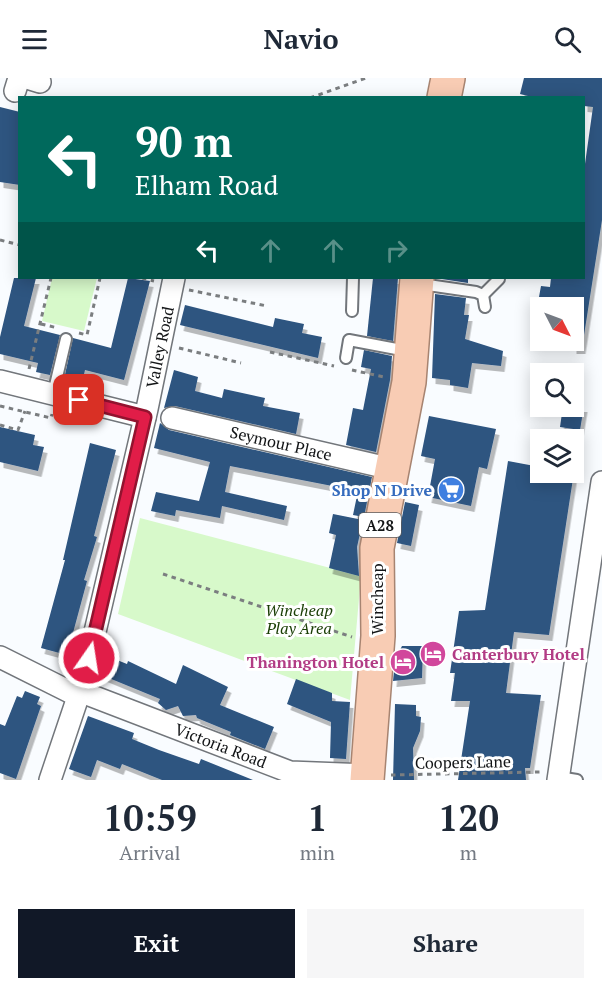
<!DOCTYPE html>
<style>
:root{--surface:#fff;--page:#f6f6f7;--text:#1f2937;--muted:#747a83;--accent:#111827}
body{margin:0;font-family:"PT Serif",serif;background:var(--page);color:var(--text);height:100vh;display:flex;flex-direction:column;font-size:22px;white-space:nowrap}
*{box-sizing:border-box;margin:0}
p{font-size:20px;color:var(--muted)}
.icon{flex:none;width:33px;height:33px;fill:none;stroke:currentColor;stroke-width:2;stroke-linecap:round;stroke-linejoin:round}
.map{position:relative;height:702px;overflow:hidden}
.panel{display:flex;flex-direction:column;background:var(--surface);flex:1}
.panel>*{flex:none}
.guide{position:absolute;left:18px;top:18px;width:567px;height:183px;border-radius:0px;box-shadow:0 3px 15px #0003;background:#00695c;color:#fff;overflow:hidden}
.needle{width:39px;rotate:132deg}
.fabs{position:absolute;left:530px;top:219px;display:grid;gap:12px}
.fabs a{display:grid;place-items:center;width:54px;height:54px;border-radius:0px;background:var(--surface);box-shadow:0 3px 15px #0003;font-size:30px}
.pin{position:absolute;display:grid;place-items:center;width:51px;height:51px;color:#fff;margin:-26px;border-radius:12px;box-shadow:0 3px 9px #0006}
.me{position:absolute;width:66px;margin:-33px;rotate:13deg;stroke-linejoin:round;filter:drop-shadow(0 0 4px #0008)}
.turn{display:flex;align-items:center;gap:21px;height:126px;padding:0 18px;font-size:27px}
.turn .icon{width:78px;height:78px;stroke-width:2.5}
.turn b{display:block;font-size:42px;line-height:51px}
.lanes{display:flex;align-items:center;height:57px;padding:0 18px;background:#0003;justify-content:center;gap:30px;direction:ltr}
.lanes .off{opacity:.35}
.eta{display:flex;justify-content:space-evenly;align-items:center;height:102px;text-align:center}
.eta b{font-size:36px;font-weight:700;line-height:42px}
.action{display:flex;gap:12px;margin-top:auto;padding:12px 18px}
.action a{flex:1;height:69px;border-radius:0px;background:var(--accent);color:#fff;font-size:24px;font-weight:700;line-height:69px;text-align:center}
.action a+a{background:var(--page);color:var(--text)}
header{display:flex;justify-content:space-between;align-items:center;height:78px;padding:0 18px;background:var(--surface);font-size:27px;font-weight:700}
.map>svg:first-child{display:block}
.green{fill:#d7f9ca}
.building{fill:#2d5480;filter:url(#shadow)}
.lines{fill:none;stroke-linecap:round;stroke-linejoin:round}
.service-casing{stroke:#72767b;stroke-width:14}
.minor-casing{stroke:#72767b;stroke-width:24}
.trunk-casing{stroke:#a78471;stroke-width:36}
.path{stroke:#7b7e80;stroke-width:3;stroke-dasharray:4.5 4.5;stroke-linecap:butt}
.service{stroke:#fff;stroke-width:10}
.minor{stroke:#fff;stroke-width:21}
.trunk{stroke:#f8ccb4;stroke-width:33}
.route-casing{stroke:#92132f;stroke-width:15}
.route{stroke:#e11d48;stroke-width:10}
.labels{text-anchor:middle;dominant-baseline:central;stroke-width:6;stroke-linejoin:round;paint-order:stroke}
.shield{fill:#fff;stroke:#595a5c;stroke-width:1.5}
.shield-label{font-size:15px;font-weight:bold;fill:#121416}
.street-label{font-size:16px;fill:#121416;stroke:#fff}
.shop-label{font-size:16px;font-weight:bold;fill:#366cbe;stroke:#fff;text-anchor:end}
.park-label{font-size:16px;font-style:italic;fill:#193d04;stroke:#fff}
.hotel-label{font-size:16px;font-weight:bold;fill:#b23c85;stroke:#fff;text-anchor:start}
</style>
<header><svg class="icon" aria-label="menu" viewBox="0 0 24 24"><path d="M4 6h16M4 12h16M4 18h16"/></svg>Navio<svg class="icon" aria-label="search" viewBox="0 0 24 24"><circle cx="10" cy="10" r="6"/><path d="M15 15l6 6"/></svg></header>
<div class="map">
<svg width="602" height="702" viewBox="0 0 602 702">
<defs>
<filter id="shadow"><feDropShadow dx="3.5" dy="6" stdDeviation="0" flood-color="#0004"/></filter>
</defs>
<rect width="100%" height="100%" fill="#f9fcff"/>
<g class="green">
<polygon points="52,200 97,200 84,253 42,243"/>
<polygon points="140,440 361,498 350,622 118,536"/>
</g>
<g class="building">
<polygon points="524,0 602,0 602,142 582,270 573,270 573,230 537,230 541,208 550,209 551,200 584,200 584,93 593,29 584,28 584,20 536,20 520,16"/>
<polygon points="0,29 20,34 20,107 0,104"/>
<polygon points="14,200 36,200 24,248 60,257 50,297 36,294 38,285 0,276 0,259"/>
<polygon points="128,200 150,203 124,302 85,292 82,305 64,301 73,260 111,270"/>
<polygon points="373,200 398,200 393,263 367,258"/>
<polygon points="435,200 468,200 468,205"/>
<polygon points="435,216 466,220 464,237 469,237 465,261 503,273 501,288 472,285 468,310 450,307 450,302 432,300"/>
<polygon points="185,227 273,249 275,240 304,246 302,255 322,259 318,280 180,247"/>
<polygon points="364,272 392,278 390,302 376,374 346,367 353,330 363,332 371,291 361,289"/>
<polygon points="174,292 198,299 195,313 222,320 224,311 265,320 263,328 300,335 296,356 175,328 164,330"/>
<polygon points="563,328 584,328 580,352 560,349"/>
<polygon points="429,338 496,351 487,391 479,389 471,428 428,419 435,381 421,378"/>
<polygon points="160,345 169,352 372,399 364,439 353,437 358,413 230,388 225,414 287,428 284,442 222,428 220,440 176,432 175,438 151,433 156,414 199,423 210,384 154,370"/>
<polygon points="0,349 35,357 33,367 44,369 38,393 0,384"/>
<polygon points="90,365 116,372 94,458 97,459 84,502 87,503 67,577 41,570 65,482 63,482"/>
<polygon points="508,383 540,389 540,394 574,394 549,557 514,554 506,615 541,617 530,690 525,690 526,702 458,702 470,623 451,623 455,595 450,595 459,533 485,532"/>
<polygon points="405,424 419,427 411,468 397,465"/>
<polygon points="333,436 363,442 357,469 359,498 329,490 336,457 329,455"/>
<polygon points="402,568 423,568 422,600 393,603 396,573 400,572"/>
<polygon points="112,580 127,586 128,583 176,606 183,587 228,609 220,627 274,649 265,671 230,657 231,654 197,640 196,637 183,638 178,628 166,632 158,625 160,621 104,598"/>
<polygon points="296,601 332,615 332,623 350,624 346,681 330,680 331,644 287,626"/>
<polygon points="25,613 40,619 37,626 41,628 16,701 0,695 0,646 5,648 17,618 22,620"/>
<polygon points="395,626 416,627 416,638 421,639 420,653 413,670 414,702 393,702"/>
<polygon points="88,638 134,655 132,661 159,672 199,686 201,681 253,702 162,702 122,686 120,691 97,682 91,699 69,691"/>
</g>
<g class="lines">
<defs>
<g id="service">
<polyline points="421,206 476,214 483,217 485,229"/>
<polyline points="483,217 499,201"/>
<polyline points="352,233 353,200"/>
<polyline points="346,280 349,262 407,273"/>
<polyline points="53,316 66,261"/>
<polyline points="558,699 577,702"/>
</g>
<g id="minor">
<polyline points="27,0 40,4"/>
<polyline points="15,13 19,0"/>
<polyline points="0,303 145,339"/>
<path id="s1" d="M 172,340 L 392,391"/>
<polyline points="0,579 78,618"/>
<path id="s2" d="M 79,613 L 290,694 L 368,697"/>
<path id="s3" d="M 50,702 L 84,601 L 147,331 L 174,200"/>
<polyline points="558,702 602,404"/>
</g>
<g id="trunk">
<polyline points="444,20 448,0"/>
<polyline points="367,702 378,558 377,470 409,304 417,200"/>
</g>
</defs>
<use href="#service" class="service-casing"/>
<use href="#minor" class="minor-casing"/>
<use href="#trunk" class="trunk-casing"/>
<g class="path">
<polyline points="310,20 366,0"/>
<polyline points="0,162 20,167"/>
<polyline points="142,200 154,203"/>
<polyline points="189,212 267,228"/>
<polyline points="41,246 58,250"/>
<polyline points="79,255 87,257 100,200"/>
<polyline points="179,270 241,285"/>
<polyline points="270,274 334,288"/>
<polyline points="29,291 51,200"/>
<polyline points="352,292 384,299"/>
<polyline points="0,328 51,340 52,336"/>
<polyline points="0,347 18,352 25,333"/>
<polyline points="163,496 352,559"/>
<polyline points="391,697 540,694"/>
</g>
<use href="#service" class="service"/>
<use href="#minor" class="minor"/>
<use href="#trunk" class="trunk"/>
</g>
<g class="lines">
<defs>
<polyline id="route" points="79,322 145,339 89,580"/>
</defs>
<use href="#route" class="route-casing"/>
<use href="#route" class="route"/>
</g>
<defs>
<symbol id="supermarket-disc" viewBox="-11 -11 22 22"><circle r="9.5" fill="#3f7fe0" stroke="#fff"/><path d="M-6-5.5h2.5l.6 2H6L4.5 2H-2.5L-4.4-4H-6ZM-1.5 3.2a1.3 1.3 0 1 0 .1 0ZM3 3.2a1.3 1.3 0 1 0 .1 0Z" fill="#fff"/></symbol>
<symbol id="hotel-disc" viewBox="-11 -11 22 22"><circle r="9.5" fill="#d1479c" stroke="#fff"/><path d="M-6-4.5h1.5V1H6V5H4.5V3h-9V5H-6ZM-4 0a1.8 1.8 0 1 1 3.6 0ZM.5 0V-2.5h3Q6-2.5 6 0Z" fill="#fff"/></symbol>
</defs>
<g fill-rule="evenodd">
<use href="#supermarket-disc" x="436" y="397" width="30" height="30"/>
<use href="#hotel-disc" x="418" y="561" width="30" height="30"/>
<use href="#hotel-disc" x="388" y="569" width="30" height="30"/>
</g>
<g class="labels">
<rect class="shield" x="359" y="435" width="42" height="24" rx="4.5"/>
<g class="shield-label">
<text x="380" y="447">A28</text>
</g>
<g class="street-label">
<text stroke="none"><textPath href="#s3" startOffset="447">Valley Road</textPath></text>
<text stroke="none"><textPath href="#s1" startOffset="112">Seymour Place</textPath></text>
<text transform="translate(377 521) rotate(-90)">Wincheap</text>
<text stroke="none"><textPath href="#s2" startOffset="152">Victoria Road</textPath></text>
<text transform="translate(463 684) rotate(-1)">Coopers Lane</text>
</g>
<g class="shop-label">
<text x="432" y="412">Shop N Drive</text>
</g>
<g class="park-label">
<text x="299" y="532">Wincheap<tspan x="299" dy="18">Play Area</tspan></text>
</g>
<g class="hotel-label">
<text x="452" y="576">Canterbury Hotel</text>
<text x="384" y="584" text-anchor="end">Thanington Hotel</text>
</g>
</g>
</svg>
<div class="fabs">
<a><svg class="needle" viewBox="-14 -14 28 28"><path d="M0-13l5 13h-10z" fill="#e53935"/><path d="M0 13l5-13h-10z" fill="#747a83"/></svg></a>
<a><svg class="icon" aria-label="search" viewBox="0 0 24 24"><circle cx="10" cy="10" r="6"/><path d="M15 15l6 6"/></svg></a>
<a><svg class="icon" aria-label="layers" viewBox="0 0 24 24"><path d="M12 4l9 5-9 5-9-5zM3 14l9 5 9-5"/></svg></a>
</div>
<div class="pin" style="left:79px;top:322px;background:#d93025"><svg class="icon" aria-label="arrive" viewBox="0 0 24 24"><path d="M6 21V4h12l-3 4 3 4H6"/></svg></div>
<svg class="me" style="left:89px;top:580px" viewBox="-20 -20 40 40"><circle r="17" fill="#e11d48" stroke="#fff" stroke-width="3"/><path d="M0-11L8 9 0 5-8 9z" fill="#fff"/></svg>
<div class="guide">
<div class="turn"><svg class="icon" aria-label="left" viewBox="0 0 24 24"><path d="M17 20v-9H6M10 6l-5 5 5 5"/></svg><div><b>90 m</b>Elham Road</div></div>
<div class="lanes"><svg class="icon" aria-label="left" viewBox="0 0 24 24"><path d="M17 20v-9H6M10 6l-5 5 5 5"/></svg><svg class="icon off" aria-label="ahead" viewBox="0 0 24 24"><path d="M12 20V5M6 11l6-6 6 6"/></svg><svg class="icon off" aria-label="ahead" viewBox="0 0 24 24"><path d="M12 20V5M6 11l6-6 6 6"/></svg><svg class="icon off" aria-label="right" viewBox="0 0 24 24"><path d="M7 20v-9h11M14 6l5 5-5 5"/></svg></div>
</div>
</div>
<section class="panel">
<div class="eta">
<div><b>10:59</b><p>Arrival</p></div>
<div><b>1</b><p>min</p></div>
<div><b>120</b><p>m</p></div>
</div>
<div class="action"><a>Exit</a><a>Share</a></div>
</section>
